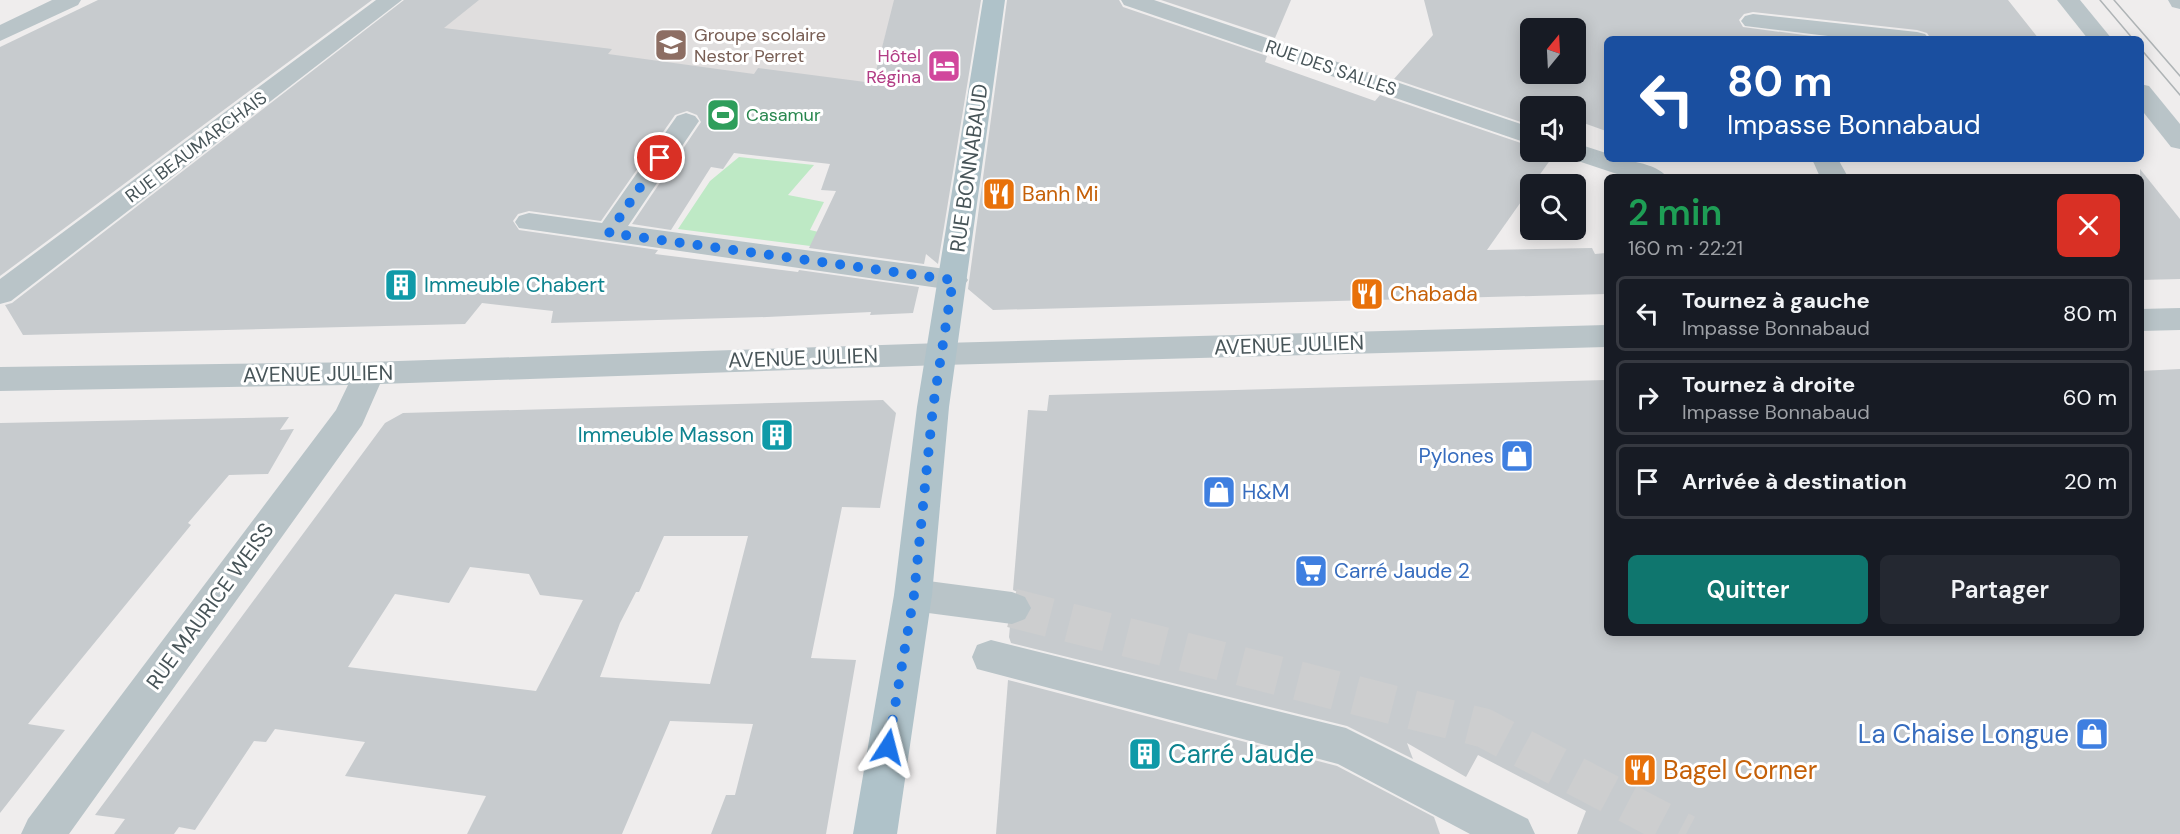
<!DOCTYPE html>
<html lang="fr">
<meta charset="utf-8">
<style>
:root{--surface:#171b24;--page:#242831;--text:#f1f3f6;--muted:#9ea1a6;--line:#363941;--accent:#0f766e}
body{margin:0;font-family:"DM Sans",sans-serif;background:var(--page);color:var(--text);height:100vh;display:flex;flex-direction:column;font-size:22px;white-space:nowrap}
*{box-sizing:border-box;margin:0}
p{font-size:20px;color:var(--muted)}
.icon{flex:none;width:33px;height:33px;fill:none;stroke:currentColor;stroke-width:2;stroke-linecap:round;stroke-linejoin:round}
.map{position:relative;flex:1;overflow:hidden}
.drawer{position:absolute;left:1604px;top:174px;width:540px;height:462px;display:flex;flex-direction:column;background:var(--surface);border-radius:9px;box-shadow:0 3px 15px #0003}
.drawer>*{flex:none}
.top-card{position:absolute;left:1604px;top:36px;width:540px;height:126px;border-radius:9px;box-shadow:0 3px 15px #0003;background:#1a4fa0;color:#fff;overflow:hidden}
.needle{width:39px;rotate:18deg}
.controls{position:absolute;left:1520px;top:18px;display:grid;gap:12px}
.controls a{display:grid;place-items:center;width:66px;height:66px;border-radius:9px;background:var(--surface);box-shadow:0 3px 15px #0003;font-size:30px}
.pin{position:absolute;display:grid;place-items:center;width:51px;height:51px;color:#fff;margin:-26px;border:3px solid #fff;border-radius:50%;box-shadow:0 2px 6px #0007}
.me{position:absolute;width:66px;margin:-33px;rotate:9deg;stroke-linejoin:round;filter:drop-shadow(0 0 4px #0008)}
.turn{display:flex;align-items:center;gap:21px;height:126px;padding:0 24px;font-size:27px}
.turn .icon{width:78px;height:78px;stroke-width:2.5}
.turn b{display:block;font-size:42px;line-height:51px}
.round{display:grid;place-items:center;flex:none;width:63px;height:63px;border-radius:9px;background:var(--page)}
.head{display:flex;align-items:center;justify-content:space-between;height:102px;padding:0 24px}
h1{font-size:36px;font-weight:600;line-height:45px;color:#1e9e55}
.button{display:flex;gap:12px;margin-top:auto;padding:12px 24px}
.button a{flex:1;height:69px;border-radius:9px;background:var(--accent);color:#fff;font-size:24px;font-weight:600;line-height:69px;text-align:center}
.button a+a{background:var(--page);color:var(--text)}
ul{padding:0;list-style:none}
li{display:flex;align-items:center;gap:18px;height:75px;margin:0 12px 9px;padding:0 12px;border:3px solid var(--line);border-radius:9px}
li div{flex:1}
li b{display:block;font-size:22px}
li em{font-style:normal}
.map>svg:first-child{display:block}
.education{fill:#e0dede}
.green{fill:#bee9c5}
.building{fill:#c7cbce;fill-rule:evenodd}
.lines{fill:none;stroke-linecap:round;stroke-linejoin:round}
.minor-tunnel{stroke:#cdcecf;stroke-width:39;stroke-dasharray:39 20;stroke-linecap:butt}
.minor{fill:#b9c4c8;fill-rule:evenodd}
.major{fill:#afc2c9;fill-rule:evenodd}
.tram{stroke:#afb4b6;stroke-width:1.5}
.route{stroke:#1a73e8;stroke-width:10;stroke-dasharray:0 18}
.labels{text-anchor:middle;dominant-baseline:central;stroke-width:6;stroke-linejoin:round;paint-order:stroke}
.far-education-label{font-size:18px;fill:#785e54;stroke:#fff;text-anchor:start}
.far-hotel-label{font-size:18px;fill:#b23c85;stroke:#fff;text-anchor:end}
.far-street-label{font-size:18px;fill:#475458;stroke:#fff}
.far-leisure-label{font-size:18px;fill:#27864d;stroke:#fff;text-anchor:start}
.street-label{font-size:21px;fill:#475458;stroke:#fff}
.food-label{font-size:21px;fill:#c56008;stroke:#fff;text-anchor:start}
.culture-label{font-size:21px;fill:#0d838f;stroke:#fff;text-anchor:start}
.shop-label{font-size:21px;fill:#366cbe;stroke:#fff;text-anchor:start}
.near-shop-label{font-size:26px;fill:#366cbe;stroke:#fff;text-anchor:end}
.near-culture-label{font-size:26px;fill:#0d838f;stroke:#fff;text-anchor:start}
.near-food-label{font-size:26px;fill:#c56008;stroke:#fff;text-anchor:start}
</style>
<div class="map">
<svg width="2180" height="834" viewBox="0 0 2180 834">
<rect width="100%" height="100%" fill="#efeded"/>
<polygon class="education" points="423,0 958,0 951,33 886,33 871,97 429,40"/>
<polygon class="green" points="739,157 814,165 788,195 824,202 810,230 823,233 818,247 678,229 710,181"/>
<g class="building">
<polygon points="98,0 372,0 0,276 0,47"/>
<polygon points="404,0 479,0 444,28 612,49 608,54 754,74 758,68 873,83 894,0 981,0 938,264 926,254 924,264 809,248 836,191 821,190 830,164 734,153 723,169 711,167 671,230 632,224 701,122 697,115 687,111 675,115 601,221 529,211 518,214 513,221 519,230 658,250 655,254 798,272 799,270 919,287 913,313 870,315 871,312 767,317 551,323 553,311 482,303 465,324 23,335 5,305 12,303"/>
<polygon points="1007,0 1119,0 1123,7 1267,56 1265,62 1375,101 1380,95 1530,146 1530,152 1556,152 1533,184 1530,184 1530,189 1487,250 1592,248 1595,254 1606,253 1606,294 993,310 968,289"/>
<polygon points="1161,0 1291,0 1275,38"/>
<path d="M 1424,0 L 2008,0 L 2039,39 L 1931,39 L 1927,33 L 1917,30 L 1753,12 L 1744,14 L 1739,20 L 1743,27 L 1834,39 L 1606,39 L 1606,131 L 1578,121 L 1575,125 L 1575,106 L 1530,106 L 1530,125 L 1394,79 L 1433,35 ZM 1530,28 L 1575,28 L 1575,74 L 1530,74 Z"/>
<polygon points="2140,169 2180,219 2180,279 2140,280"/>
<polygon points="2180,369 2180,834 1577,834 1586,811 1478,755 1466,777 1407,743 1413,759 1347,726 1011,643 1009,637 1010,626 1026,621 1033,609 1027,596 1013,590 1028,410 1047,411 1049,395 1606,380 1606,633 2140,633 2140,371"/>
<path d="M 883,400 L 896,413 L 880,508 L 842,507 L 811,658 L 856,660 L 826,834 L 711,834 L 726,795 L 735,795 L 753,724 L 670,721 L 622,834 L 467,834 L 486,796 L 345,776 L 365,742 L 275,729 L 266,742 L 254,741 L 195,830 L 179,827 L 174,834 L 114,834 L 125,819 L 95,815 L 385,423 L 403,413 ZM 664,536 L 748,536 L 710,684 L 600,677 L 620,623 L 636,592 L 639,592 ZM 470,567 L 529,574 L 540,595 L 583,600 L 536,691 L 348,667 L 395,594 L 449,603 Z"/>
<polygon points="289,417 280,430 294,429 268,474 229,475 188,523 191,525 28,724 65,730 0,813 0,423"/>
<polygon points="1008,680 1337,766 1434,817 1440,834 996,834"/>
</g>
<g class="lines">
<polyline class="minor-tunnel" points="1012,608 1484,728 1686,834"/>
<g class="minor">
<polygon points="52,0 81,0 78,5 0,41 0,25"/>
<polygon points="376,0 402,0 11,301 0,304 0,279"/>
<polygon points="1121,0 1154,0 1530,127 1530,144 1124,5"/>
<polygon points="2057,0 2080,0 2112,39 2088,39"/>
<polygon points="2168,0 2180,0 2180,9 2172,7"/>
<polygon points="1753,14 1917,32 1925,34 1929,39 1853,39 1745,26 1741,21 1745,16"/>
<polygon points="2140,84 2149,86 2180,124 2180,149 2171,147 2140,108"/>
<polygon points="686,113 695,116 699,121 628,226 953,270 963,273 968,280 963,287 953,290 519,228 515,222 519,216 529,213 602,223 677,116"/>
<path d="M 1575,143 L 1606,153 L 1606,159 C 1623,159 1657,163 1667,177 L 1626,177 L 1566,157 L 1562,152 L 1575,152 Z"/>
<polygon points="1812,159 1838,159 1848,177 1820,177"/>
<polygon points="2180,308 2180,330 2140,331 2140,309"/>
<polygon points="1606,325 1606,347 942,365 380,384 362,425 69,834 21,834 28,819 336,410 348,385 0,391 0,367 369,362 942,343"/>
<polygon points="913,579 1012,592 1025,597 1031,608 1025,619 1012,624 913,611 900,606 894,595 900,584"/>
<polygon points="991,640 1346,728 1528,819 1535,834 1470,834 1338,764 977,669 972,657 977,645"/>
</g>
<polygon class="major" points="983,0 1005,0 949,407 932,595 897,834 853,834 894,595 917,407"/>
<g class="tram">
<polyline points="2100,0 2133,39"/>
<polyline points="2114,0 2180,76"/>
<polyline points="2140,48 2180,95"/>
</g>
</g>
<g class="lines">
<polyline class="route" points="660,158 609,233 953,280 933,407 914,595 888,747"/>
</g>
<defs>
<symbol id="school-square" viewBox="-11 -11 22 22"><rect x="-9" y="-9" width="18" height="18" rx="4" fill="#8d6e63" stroke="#fff"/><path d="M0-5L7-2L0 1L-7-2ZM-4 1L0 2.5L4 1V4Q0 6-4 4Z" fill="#fff"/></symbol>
<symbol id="hotel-square" viewBox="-11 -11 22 22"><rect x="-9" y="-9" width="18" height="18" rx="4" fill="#d1479c" stroke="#fff"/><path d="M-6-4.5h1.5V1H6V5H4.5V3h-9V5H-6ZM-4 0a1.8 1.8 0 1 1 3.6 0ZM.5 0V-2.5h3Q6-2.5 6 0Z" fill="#fff"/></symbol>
<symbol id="stadium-square" viewBox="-11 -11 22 22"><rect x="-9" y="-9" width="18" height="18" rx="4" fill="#2e9e5b" stroke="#fff"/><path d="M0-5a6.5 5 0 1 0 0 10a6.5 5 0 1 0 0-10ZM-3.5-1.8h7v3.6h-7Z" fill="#fff"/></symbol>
<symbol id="restaurant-square" viewBox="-11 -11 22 22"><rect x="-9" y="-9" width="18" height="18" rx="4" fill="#e8710a" stroke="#fff"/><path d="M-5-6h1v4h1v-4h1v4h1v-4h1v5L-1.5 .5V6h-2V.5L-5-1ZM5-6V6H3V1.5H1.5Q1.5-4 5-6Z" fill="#fff"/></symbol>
<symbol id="building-square" viewBox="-11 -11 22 22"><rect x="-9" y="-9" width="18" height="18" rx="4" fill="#0f9aa8" stroke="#fff"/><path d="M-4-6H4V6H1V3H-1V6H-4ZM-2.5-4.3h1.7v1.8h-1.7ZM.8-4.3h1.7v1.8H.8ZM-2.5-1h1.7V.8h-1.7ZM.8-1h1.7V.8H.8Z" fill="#fff"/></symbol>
<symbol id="shop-square" viewBox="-11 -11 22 22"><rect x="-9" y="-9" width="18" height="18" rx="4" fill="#3f7fe0" stroke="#fff"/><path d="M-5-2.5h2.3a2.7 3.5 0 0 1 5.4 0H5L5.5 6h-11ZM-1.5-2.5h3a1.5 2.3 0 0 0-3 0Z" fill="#fff"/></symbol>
<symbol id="supermarket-square" viewBox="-11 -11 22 22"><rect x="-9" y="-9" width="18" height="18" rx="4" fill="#3f7fe0" stroke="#fff"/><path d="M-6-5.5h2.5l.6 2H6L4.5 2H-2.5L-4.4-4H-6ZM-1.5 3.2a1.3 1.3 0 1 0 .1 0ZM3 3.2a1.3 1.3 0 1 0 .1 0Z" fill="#fff"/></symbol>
</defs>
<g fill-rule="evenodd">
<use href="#school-square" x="652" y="26" width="38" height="38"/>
<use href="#hotel-square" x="925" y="47" width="38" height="38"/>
<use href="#stadium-square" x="704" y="96" width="38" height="38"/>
<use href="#restaurant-square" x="980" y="175" width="38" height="38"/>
<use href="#building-square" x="382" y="266" width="38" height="38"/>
<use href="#restaurant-square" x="1348" y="275" width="38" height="38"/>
<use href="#building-square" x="758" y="416" width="38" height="38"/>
<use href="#shop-square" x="1498" y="437" width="38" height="38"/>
<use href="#shop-square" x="1200" y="473" width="38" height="38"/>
<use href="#supermarket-square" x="1292" y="552" width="38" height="38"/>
<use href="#shop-square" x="2073" y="715" width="38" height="38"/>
<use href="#building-square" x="1126" y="735" width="38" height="38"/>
<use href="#restaurant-square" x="1621" y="751" width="38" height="38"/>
</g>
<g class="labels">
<g class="far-education-label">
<text x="694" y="35">Groupe scolaire<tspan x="694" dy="21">Nestor Perret</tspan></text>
</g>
<g class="far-hotel-label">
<text x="921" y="56">Hôtel<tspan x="921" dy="21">Régina</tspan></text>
</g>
<g class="far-street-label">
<text transform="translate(1331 68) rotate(19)">RUE DES SALLES</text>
<text transform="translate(196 147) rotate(-37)">RUE BEAUMARCHAIS</text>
</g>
<g class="far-leisure-label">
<text x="746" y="115">Casamur</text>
</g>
<g class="street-label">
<text transform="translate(969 168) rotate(-82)">RUE BONNABAUD</text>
<text transform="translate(1289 345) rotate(-2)">AVENUE JULIEN</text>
<text transform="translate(803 358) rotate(-2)">AVENUE JULIEN</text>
<text transform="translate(318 374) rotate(-1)">AVENUE JULIEN</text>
<text transform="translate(210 606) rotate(-54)">RUE MAURICE WEISS</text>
</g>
<g class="food-label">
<text x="1022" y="194">Banh Mi</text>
<text x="1390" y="294">Chabada</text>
</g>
<g class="culture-label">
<text x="424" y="285">Immeuble Chabert</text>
<text x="754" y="435" text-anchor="end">Immeuble Masson</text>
</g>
<g class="shop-label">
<text x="1494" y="456" text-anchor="end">Pylones</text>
<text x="1242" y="492">H&amp;M</text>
<text x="1334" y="571">Carré Jaude 2</text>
</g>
<g class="near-shop-label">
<text x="2069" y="734">La Chaise Longue</text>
</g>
<g class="near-culture-label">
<text x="1168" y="754">Carré Jaude</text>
</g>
<g class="near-food-label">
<text x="1663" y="770">Bagel Corner</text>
</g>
</g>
</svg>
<div class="controls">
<a><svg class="needle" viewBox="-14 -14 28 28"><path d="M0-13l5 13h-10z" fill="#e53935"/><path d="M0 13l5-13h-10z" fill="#9ea1a6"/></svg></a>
<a><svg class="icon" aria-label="sound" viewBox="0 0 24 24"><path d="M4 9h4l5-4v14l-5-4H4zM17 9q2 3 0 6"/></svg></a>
<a><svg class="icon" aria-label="search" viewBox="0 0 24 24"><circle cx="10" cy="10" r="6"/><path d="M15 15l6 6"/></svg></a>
</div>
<div class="pin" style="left:660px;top:158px;background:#d93025"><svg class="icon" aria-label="arrive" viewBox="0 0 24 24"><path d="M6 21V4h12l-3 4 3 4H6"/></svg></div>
<svg class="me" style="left:888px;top:747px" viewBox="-20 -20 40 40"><path d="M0-17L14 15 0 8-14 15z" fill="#1a73e8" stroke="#fff" stroke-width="4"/></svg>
<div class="top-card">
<div class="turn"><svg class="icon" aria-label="left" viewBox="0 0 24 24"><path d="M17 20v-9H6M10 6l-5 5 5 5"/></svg><div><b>80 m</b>Impasse Bonnabaud</div></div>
</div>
<section class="drawer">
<div class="head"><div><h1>2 min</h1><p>160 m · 22:21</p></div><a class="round" style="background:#d93025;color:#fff"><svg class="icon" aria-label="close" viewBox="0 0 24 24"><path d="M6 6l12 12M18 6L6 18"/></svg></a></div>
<ul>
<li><svg class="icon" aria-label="left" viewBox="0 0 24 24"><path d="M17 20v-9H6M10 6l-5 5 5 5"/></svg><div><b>Tournez à gauche</b><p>Impasse Bonnabaud</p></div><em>80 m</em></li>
<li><svg class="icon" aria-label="right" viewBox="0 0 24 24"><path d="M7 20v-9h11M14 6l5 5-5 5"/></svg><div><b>Tournez à droite</b><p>Impasse Bonnabaud</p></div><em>60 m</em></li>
<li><svg class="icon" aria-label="arrive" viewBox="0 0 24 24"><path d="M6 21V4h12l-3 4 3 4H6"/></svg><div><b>Arrivée à destination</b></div><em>20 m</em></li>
</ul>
<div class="button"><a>Quitter</a><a>Partager</a></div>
</section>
</div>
